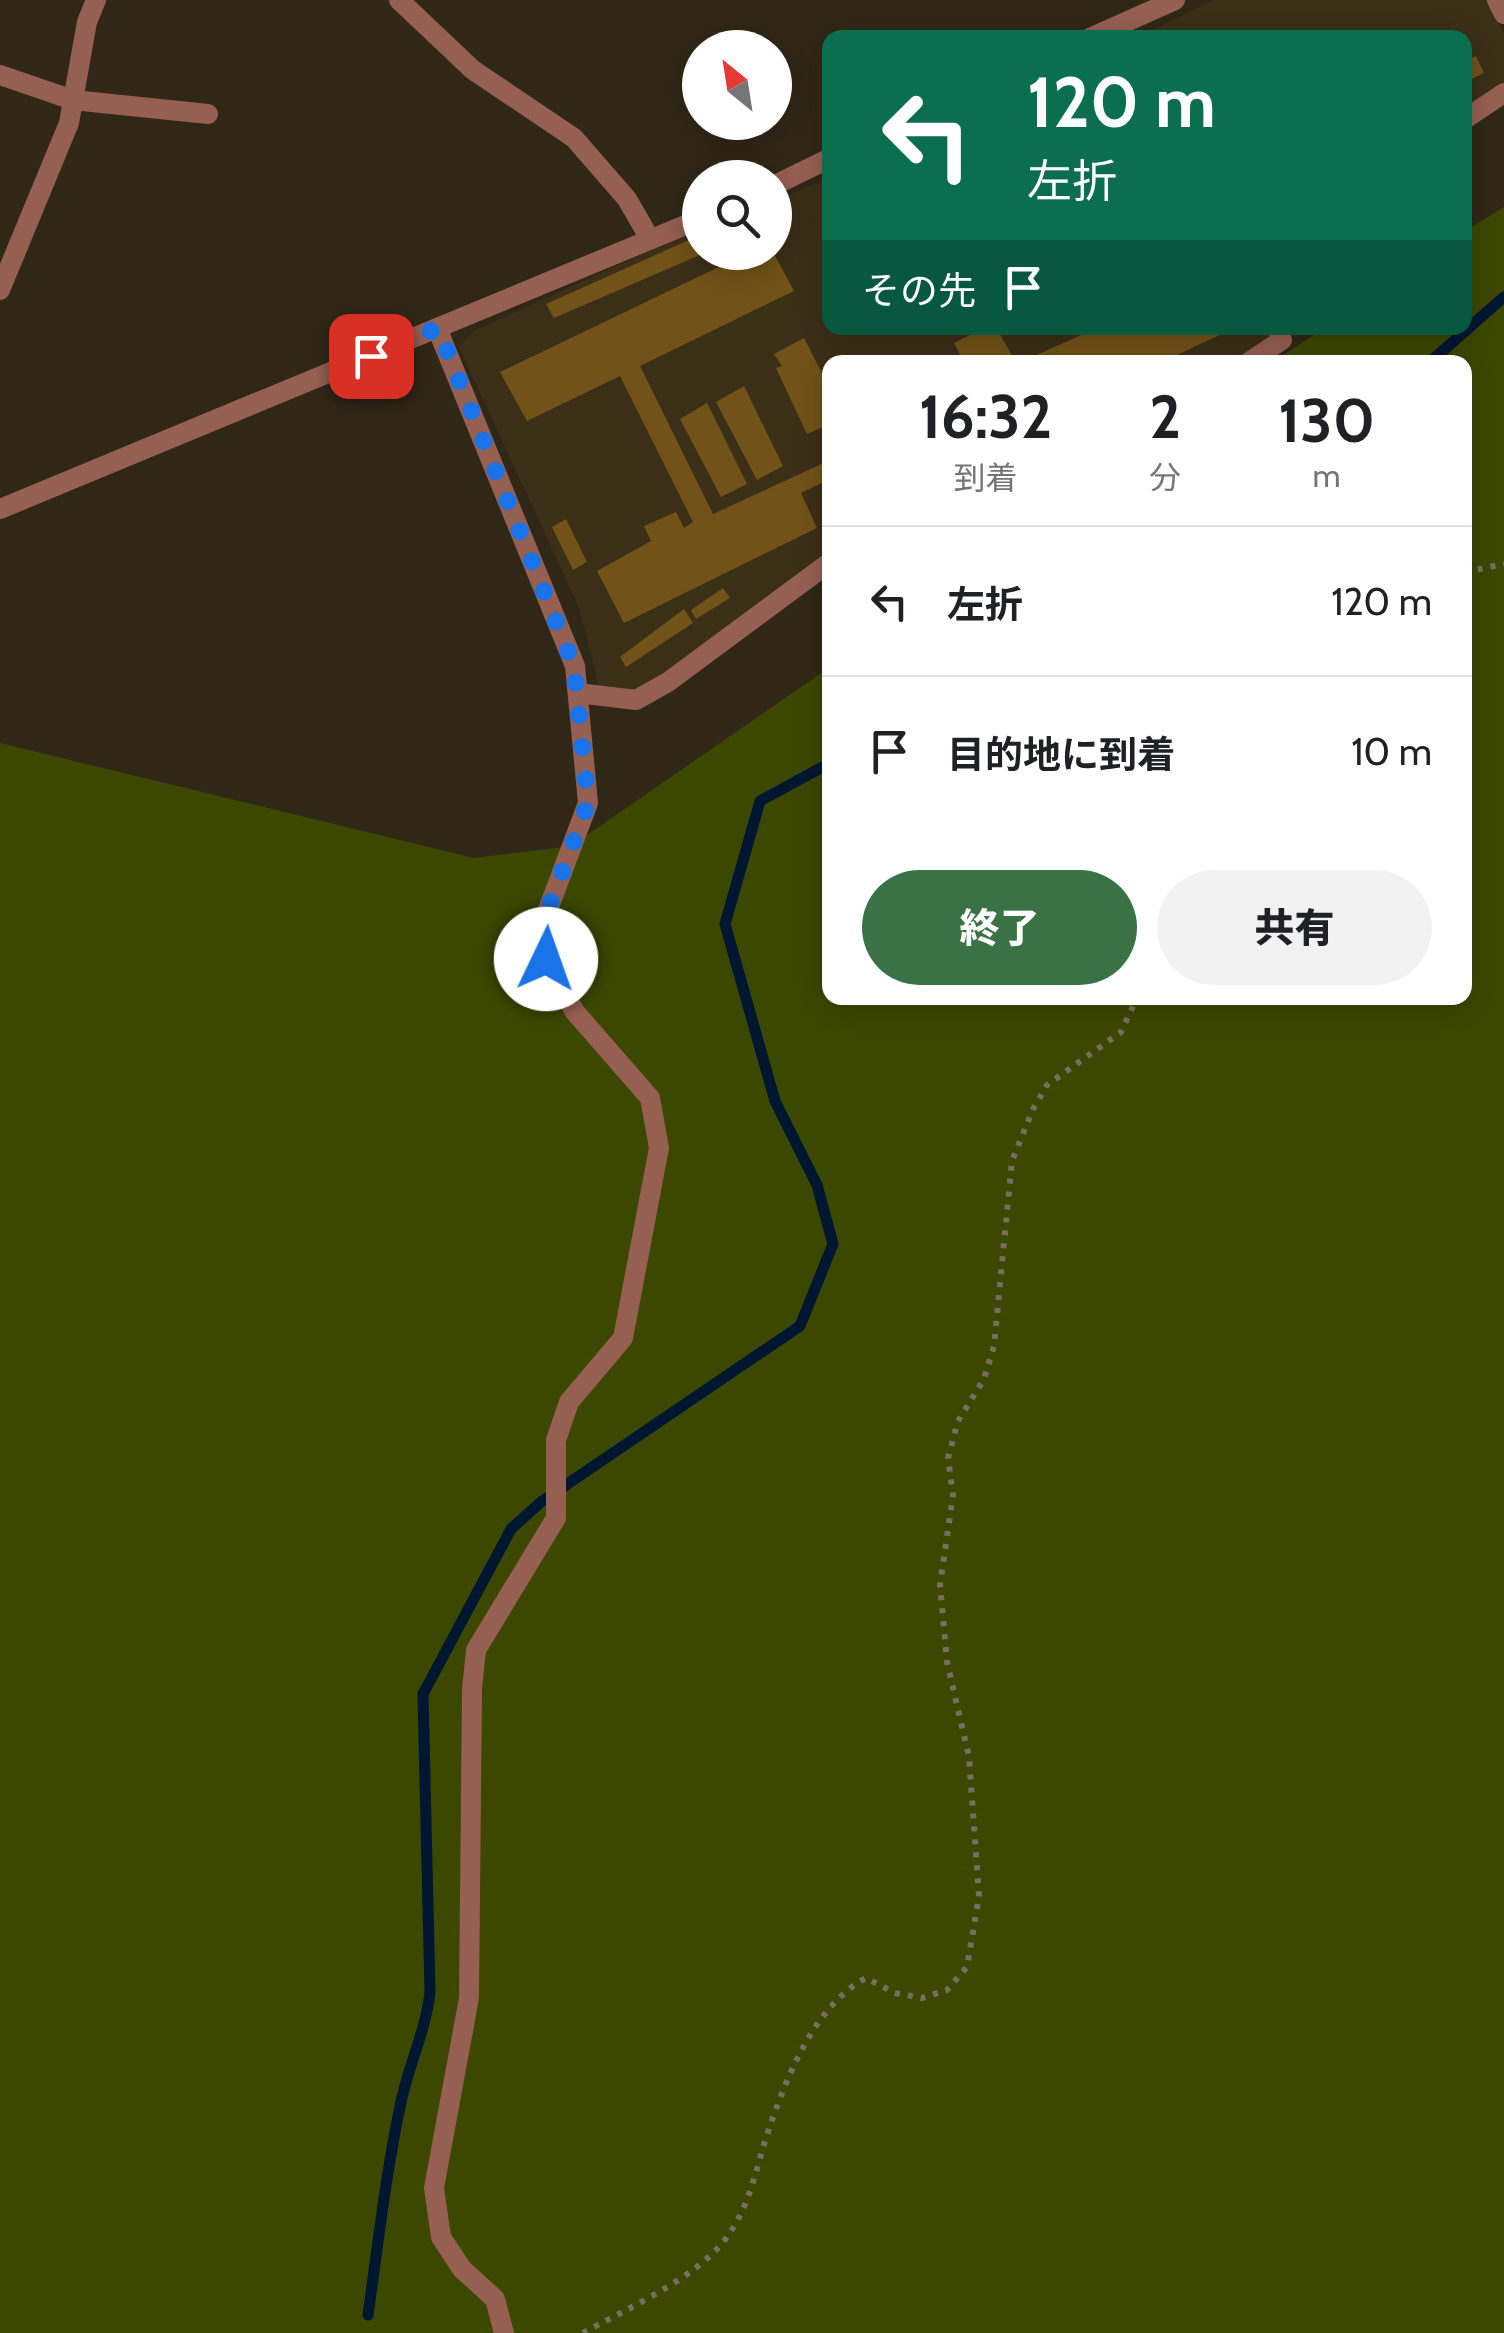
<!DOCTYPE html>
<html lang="ja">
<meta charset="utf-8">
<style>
:root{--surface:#fff;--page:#f2f2f2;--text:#202124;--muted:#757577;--line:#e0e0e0;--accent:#3a7246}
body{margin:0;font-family:Cabin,"Noto Sans JP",sans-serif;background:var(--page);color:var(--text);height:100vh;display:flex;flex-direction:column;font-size:38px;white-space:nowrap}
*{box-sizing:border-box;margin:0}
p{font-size:32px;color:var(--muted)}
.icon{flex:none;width:55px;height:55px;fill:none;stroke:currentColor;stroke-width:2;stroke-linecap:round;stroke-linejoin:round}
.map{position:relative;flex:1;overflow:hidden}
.panel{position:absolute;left:822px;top:355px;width:650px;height:650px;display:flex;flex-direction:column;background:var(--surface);border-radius:20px;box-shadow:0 5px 25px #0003}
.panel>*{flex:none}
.guide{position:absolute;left:822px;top:30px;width:650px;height:305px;border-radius:20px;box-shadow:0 5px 25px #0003;background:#0b6e4f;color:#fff;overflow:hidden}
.needle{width:65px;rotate:330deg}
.buttons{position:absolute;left:682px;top:30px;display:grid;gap:20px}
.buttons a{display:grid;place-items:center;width:110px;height:110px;border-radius:50%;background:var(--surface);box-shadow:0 5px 25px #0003;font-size:50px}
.pin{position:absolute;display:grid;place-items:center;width:85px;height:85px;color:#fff;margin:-42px;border-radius:20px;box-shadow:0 5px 15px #0006}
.me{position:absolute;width:110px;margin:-55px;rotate:3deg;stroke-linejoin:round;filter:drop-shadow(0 0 8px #0008)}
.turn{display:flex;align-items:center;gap:35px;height:210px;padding:0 40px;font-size:45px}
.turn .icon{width:130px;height:130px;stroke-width:2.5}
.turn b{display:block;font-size:70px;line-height:85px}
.then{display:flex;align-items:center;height:95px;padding:0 40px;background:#0003;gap:20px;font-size:38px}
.eta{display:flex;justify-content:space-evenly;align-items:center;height:170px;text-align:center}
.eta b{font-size:60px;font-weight:800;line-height:70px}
.cta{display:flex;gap:20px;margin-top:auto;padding:20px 40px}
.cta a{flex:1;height:115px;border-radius:60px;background:var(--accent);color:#fff;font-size:40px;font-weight:800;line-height:115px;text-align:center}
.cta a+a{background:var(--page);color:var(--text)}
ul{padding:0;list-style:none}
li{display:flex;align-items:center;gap:30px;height:150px;padding:0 40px;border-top:2px solid var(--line)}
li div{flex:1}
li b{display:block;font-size:38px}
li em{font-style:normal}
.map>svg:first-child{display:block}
.built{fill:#3c2f18}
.green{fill:#3c4700}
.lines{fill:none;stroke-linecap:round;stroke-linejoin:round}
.stream{stroke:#001732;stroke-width:11}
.building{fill:#715218}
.path{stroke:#776e61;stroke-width:6;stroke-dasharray:5 8;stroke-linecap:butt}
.minor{stroke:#955f52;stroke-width:20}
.tertiary{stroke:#955f52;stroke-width:20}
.route{stroke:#1a73e8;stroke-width:18;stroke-dasharray:0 32.4}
</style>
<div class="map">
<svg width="1504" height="2333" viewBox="0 0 1504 2333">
<rect width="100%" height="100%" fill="#312717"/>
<g class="built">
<polygon points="1214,0 1487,0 1504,33 1504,83 1465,108 1465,38 1136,38"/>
<polygon points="830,179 830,328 1270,328 1274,337 1236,362 830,362 830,549 637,693 599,687 580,610 459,347 474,331 700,228 700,252 775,252 775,199"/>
</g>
<polygon class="green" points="1504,207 1504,2333 0,2333 0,743 474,858 571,846 830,667 830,998 1465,998 1465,362 1273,362 1324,328 1465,328 1465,231"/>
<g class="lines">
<g class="stream">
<polyline points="1430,362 1504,297"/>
<path d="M 368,2315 C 378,2244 386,2172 401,2102 C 409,2064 426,2030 430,1992 L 423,1694 L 511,1529 L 541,1502 L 800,1326 L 833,1244 L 817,1185 L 775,1101 L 725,924 L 760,801 L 830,763"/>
</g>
</g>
<g class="building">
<polygon points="1476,56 1484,73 1465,82 1465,61"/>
<polygon points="700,235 700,255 554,318 546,304"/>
<polygon points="750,252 773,252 794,291 640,366 713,514 830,460 830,479 801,493 817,528 624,623 597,571 651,541 644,526 676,512 684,528 693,522 620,376 527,421 500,372"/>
<polygon points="984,328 996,328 1016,362 964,362 954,343"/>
<polygon points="1097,328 1226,328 1228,331 1162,362 1021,362"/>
<polygon points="804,338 830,389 830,424 807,434 776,368 782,366 774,354"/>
<polygon points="744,386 783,466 757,480 716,402"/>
<polygon points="707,403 747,484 721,497 680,419"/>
<polygon points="566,519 587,562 573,570 552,527"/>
<polygon points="723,588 730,598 696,619 691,610"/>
<polygon points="684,609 693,623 626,667 620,657"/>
</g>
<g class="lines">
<g class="path">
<polyline points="1465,572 1504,564"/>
<path d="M 583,2333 C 626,2309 693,2280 724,2241 C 751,2206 755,2169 769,2129 C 787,2076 815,2005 866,1978 L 895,1993 L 922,1998 L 947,1990 L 967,1967 L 979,1896 L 969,1757 L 947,1662 L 940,1585 L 953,1495 L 948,1458 L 958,1421 L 984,1379 L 994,1346 L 1012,1161 L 1033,1109 L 1047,1085 L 1121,1032 L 1137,998"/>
</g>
<g class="minor">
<polyline points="1497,0 1504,14"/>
<polyline points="1090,38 1175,0"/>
<polyline points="0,75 73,100 208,114"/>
<polyline points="1465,119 1504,93"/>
<polyline points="775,185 830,158"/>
<polyline points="0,290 69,123 87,22 96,0"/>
<polyline points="437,328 575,666 588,803 546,915 545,959 575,1012 650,1098 659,1148 623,1338 569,1402 556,1440 556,1518 476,1650 472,1689 469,1998 434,2188 441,2237 462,2269 495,2299 504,2333"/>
<polyline points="1249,362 1282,340 1277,328"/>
<polyline points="0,509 700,219"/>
<polyline points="578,693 636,700 668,682 830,562"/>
</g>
<polyline class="tertiary" points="399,0 473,70 574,138 627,199 650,239"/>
</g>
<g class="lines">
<polyline class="route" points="371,356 438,328 574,666 588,803 546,915 546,959"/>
</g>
</svg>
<div class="buttons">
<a><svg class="needle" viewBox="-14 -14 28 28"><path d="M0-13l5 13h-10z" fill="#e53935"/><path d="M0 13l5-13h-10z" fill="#757577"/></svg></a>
<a><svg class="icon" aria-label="search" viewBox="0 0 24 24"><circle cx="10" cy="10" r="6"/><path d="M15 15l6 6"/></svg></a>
</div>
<div class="pin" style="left:371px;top:356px;background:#d93025"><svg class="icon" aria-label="arrive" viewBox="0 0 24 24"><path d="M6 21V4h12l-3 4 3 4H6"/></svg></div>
<svg class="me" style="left:546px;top:959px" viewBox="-20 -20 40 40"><circle r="19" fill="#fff"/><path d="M0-13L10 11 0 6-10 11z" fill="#1a73e8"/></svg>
<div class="guide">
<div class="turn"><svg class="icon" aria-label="left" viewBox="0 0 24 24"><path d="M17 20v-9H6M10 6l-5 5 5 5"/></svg><div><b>120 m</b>左折</div></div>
<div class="then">その先<svg class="icon" aria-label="arrive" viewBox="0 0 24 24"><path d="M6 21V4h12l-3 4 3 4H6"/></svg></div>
</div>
<section class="panel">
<div class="eta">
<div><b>16:32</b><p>到着</p></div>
<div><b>2</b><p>分</p></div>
<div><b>130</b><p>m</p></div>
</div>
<ul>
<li><svg class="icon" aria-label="left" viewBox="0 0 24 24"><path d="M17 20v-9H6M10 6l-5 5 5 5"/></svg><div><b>左折</b></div><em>120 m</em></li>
<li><svg class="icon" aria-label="arrive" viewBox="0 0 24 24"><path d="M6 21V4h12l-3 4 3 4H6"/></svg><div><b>目的地に到着</b></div><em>10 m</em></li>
</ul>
<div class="cta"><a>終了</a><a>共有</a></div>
</section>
</div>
